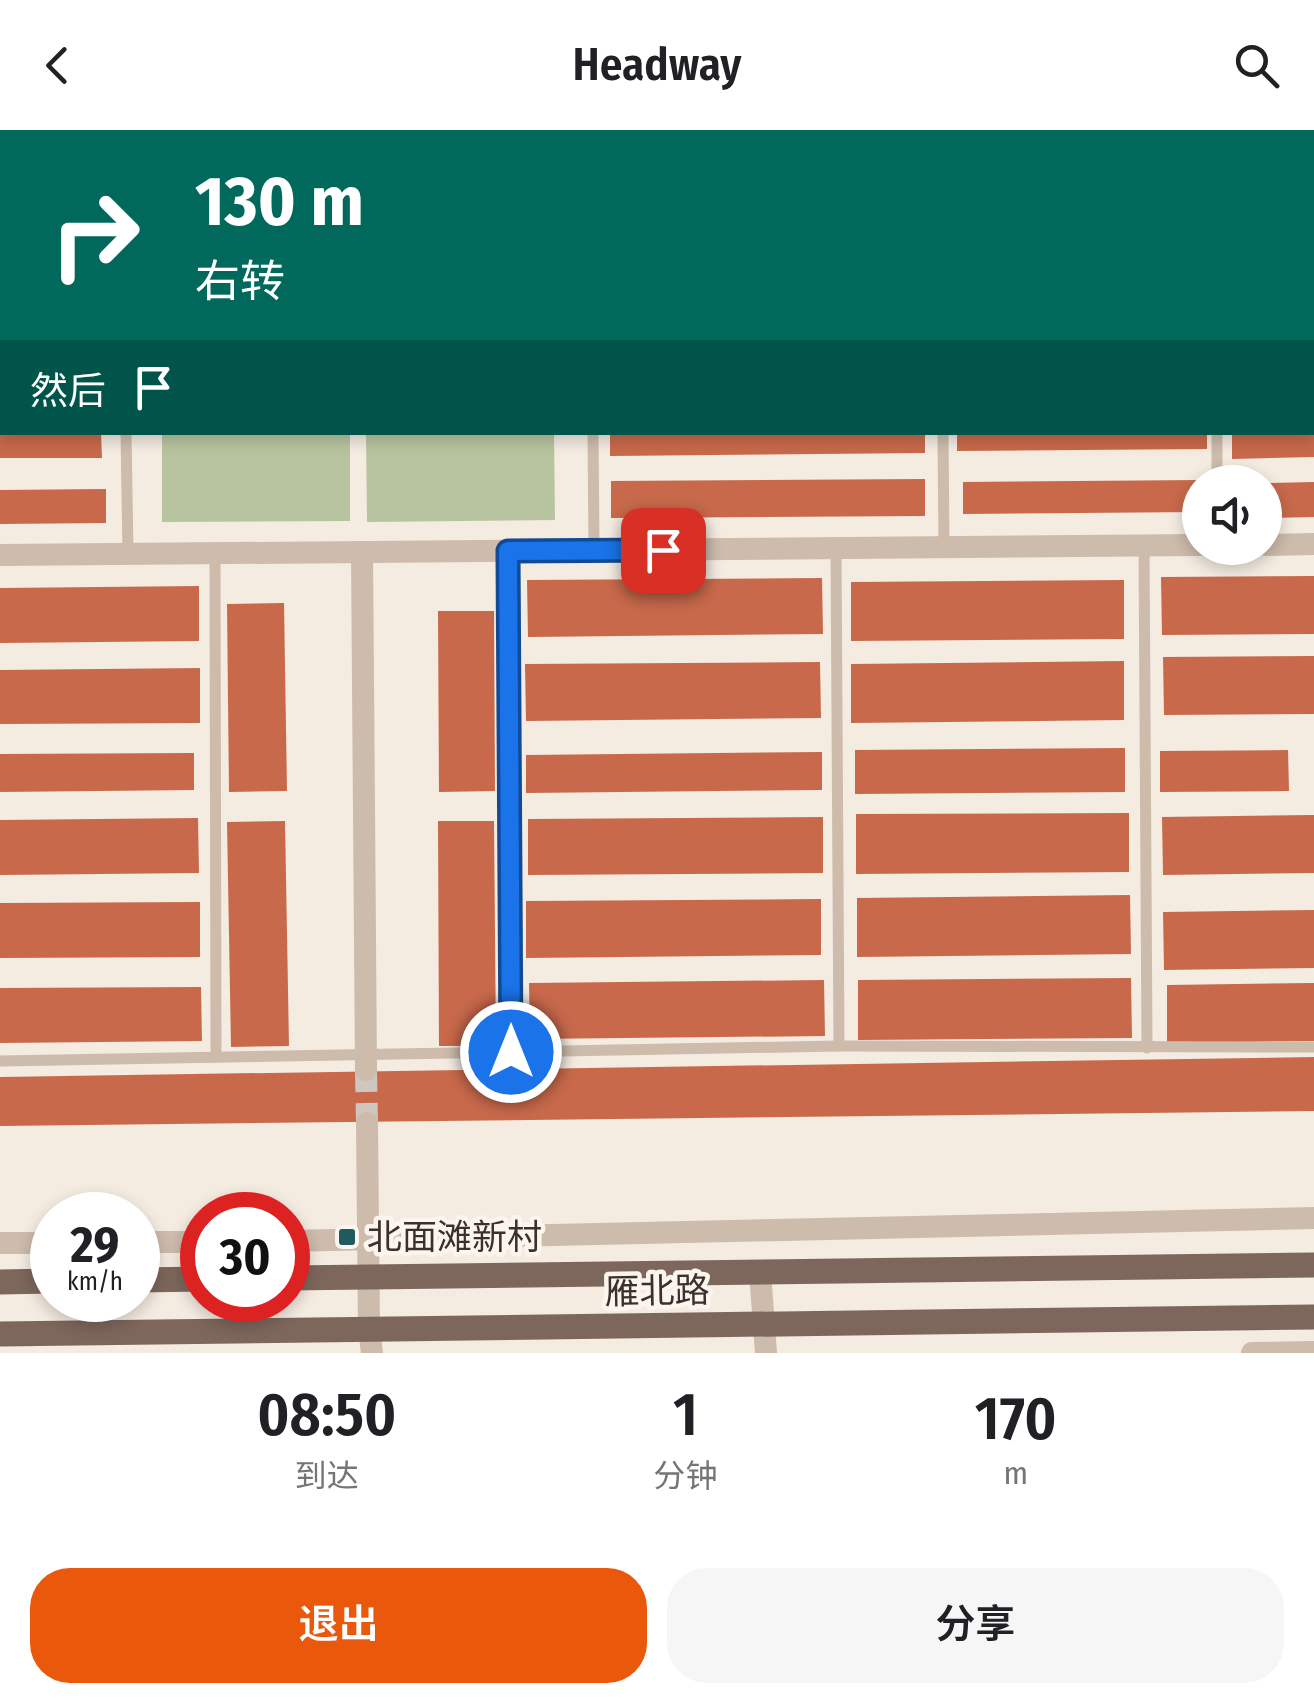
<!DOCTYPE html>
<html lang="zh">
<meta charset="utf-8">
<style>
:root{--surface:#fff;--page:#f6f6f6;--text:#202124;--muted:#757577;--accent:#ea580c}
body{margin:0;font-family:"Fira Sans Condensed","Noto Sans SC",sans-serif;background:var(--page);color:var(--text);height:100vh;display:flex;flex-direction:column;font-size:38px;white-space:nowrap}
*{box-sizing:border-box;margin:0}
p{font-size:32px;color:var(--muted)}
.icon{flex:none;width:55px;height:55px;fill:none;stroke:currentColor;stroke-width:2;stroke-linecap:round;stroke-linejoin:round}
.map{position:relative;height:1223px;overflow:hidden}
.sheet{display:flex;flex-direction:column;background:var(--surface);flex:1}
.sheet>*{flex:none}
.guide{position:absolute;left:0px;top:0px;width:1315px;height:305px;box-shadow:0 5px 15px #0003;background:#00695c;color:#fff;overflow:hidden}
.fabs{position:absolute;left:1182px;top:335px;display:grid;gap:20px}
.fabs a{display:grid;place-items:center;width:100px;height:100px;border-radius:50%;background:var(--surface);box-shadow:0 5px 15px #0003;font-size:50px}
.speed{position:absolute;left:30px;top:1062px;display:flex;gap:20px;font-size:50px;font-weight:700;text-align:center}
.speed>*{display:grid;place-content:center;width:130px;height:130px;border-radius:50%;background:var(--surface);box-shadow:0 5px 15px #0003;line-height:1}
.speed small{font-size:25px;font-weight:400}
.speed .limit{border:15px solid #d22;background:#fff;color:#111}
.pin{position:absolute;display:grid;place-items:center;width:85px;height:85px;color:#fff;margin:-42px;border-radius:20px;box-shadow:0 5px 15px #0006}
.me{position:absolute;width:110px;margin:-55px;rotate:0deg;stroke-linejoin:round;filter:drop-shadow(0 0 8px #0008)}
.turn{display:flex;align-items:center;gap:35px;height:210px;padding:0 30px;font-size:45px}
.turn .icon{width:130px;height:130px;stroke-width:2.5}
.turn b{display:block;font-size:70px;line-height:85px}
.then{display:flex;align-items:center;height:95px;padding:0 30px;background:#0003;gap:20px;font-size:38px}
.eta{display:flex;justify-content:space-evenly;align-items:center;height:170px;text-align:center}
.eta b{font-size:60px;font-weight:600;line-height:70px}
.cta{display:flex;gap:20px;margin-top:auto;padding:20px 30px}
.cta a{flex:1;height:115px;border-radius:40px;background:var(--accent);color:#fff;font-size:40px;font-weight:600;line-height:115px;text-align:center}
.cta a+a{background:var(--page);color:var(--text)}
header{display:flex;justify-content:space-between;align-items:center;height:130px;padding:0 30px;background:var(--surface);font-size:45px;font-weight:600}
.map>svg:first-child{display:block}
.green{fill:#b8c4a0}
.building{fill:#c8694b}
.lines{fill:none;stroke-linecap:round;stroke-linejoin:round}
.minor-tunnel{stroke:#cfc6bd;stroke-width:22;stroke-dasharray:22 11;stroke-linecap:butt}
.service{stroke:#cdbbac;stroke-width:11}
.minor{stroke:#cdbbac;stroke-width:22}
.primary{stroke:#7d675c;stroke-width:25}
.route-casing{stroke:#114b97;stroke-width:25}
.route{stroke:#1a73e8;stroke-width:18}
.poi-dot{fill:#1f5a5e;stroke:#fbf5ee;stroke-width:4}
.labels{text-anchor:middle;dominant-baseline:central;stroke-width:9;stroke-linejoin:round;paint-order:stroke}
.poi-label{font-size:35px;fill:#3b302b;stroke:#fbf5ee;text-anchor:start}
.street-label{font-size:35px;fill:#3b302b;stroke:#fbf5ee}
</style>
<header><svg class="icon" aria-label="back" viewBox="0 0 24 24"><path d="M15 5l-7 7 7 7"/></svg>Headway<svg class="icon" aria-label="search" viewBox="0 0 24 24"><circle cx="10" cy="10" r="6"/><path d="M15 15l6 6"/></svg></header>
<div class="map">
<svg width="1314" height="1223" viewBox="0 0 1314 1223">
<rect width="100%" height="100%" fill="#f4ebe1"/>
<g class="green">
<polygon points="162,303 350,303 350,391 162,392"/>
<polygon points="366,303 554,303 555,390 367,392"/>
</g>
<g class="building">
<polygon points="0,302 101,302 102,328 0,328"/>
<polygon points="610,302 925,302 925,323 610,326"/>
<polygon points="957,302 1207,302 1207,319 957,321"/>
<polygon points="1232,302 1314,302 1314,327 1232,329"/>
<polygon points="925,349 925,386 611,388 611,351"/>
<polygon points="1200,350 1200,382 963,384 963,352"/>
<polygon points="1314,352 1314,387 1265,388 1265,353"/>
<polygon points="106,359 106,393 0,394 0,360"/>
<polygon points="1314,446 1314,504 1162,505 1161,447"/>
<polygon points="822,448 823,504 528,507 527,450"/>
<polygon points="1124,450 1124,509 851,511 851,452"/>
<polygon points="199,456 199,511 0,513 0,458"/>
<polygon points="284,473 287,661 229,662 227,474"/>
<polygon points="438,481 494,481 495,661 439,662"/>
<polygon points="1314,526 1314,584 1164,585 1163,527"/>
<polygon points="1124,531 1124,590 851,593 851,534"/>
<polygon points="820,532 821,588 526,591 525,534"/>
<polygon points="200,538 200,593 0,594 0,540"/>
<polygon points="1125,618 1125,662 855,664 855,620"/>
<polygon points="1288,620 1289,661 1160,662 1160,621"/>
<polygon points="822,622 822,660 526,663 526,625"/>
<polygon points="194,623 194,660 0,662 0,624"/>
<polygon points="1129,683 1129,742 856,744 856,684"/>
<polygon points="1314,685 1314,743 1163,745 1162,687"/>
<polygon points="823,687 823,743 528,745 528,689"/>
<polygon points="198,688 199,743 0,745 0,690"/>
<polygon points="285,691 289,916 231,917 227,692"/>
<polygon points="438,691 494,691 496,916 439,916"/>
<polygon points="1130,765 1131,824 857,827 857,768"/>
<polygon points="821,769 821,825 526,828 526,771"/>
<polygon points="200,772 200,827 0,828 0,773"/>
<polygon points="1314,780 1314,838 1164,840 1163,782"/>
<polygon points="1131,848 1132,908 858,910 858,850"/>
<polygon points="824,850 825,906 530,909 529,853"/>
<polygon points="1314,853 1314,911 1167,913 1167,855"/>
<polygon points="201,857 202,911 0,913 0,858"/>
<polygon points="1314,927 1314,981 0,996 0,947"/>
</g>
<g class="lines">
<polyline class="minor-tunnel" points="366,940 367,993"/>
<g class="service">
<polyline points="0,96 2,96"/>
<polyline points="1312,164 1314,164"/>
<polyline points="126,302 128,424"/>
<polyline points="593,302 594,420"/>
<polyline points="943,302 944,417"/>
<polyline points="1217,352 1217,302"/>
<polyline points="1144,416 1147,918"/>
<polyline points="836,418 839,916"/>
<polyline points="215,424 216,927"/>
<polyline points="0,931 839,916 1314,917"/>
</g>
<g class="minor">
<polyline points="1265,415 1314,414"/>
<polyline points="508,421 511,922"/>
<polyline points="362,422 366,940"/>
<polyline points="0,425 1200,415"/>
<polyline points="367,993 369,1199 372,1223"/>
<polyline points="288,1111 1314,1088"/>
<polyline points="138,1112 202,1112"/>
<polyline points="0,1113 52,1113"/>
<polyline points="760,1142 766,1223"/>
<polyline points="1252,1223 1314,1222"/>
</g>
<g class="primary">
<polyline points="288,1148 1314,1135"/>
<polyline points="138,1150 202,1149"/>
<polyline points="0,1152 52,1151"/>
<polyline points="0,1204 1314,1187"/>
</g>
</g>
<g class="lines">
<defs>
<polyline id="route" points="511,922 508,421 663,420"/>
</defs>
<use href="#route" class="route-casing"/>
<use href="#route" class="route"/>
</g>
<rect class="poi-dot" x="337" y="1097" width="20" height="20" rx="5"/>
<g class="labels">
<g class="poi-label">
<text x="367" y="1107">北面滩新村</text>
</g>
<g class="street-label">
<text transform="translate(657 1161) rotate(-1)">雁北路</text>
</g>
</g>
</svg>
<div class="fabs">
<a><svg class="icon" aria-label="sound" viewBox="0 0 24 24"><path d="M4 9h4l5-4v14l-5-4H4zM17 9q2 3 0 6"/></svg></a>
</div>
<div class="speed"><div>29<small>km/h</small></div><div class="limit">30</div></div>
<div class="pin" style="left:663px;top:420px;background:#d93025"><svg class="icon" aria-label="arrive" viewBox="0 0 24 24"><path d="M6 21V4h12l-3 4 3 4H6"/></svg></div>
<svg class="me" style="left:511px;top:922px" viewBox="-20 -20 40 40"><circle r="17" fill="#1a73e8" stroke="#fff" stroke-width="3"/><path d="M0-11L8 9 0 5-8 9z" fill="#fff"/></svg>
<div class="guide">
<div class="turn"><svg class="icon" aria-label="right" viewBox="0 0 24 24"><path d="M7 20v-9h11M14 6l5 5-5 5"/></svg><div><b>130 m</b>右转</div></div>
<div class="then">然后<svg class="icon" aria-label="arrive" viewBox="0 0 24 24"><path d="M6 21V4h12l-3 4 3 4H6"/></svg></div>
</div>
</div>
<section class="sheet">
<div class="eta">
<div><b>08:50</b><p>到达</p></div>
<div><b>1</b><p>分钟</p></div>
<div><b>170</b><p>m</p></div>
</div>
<div class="cta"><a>退出</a><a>分享</a></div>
</section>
